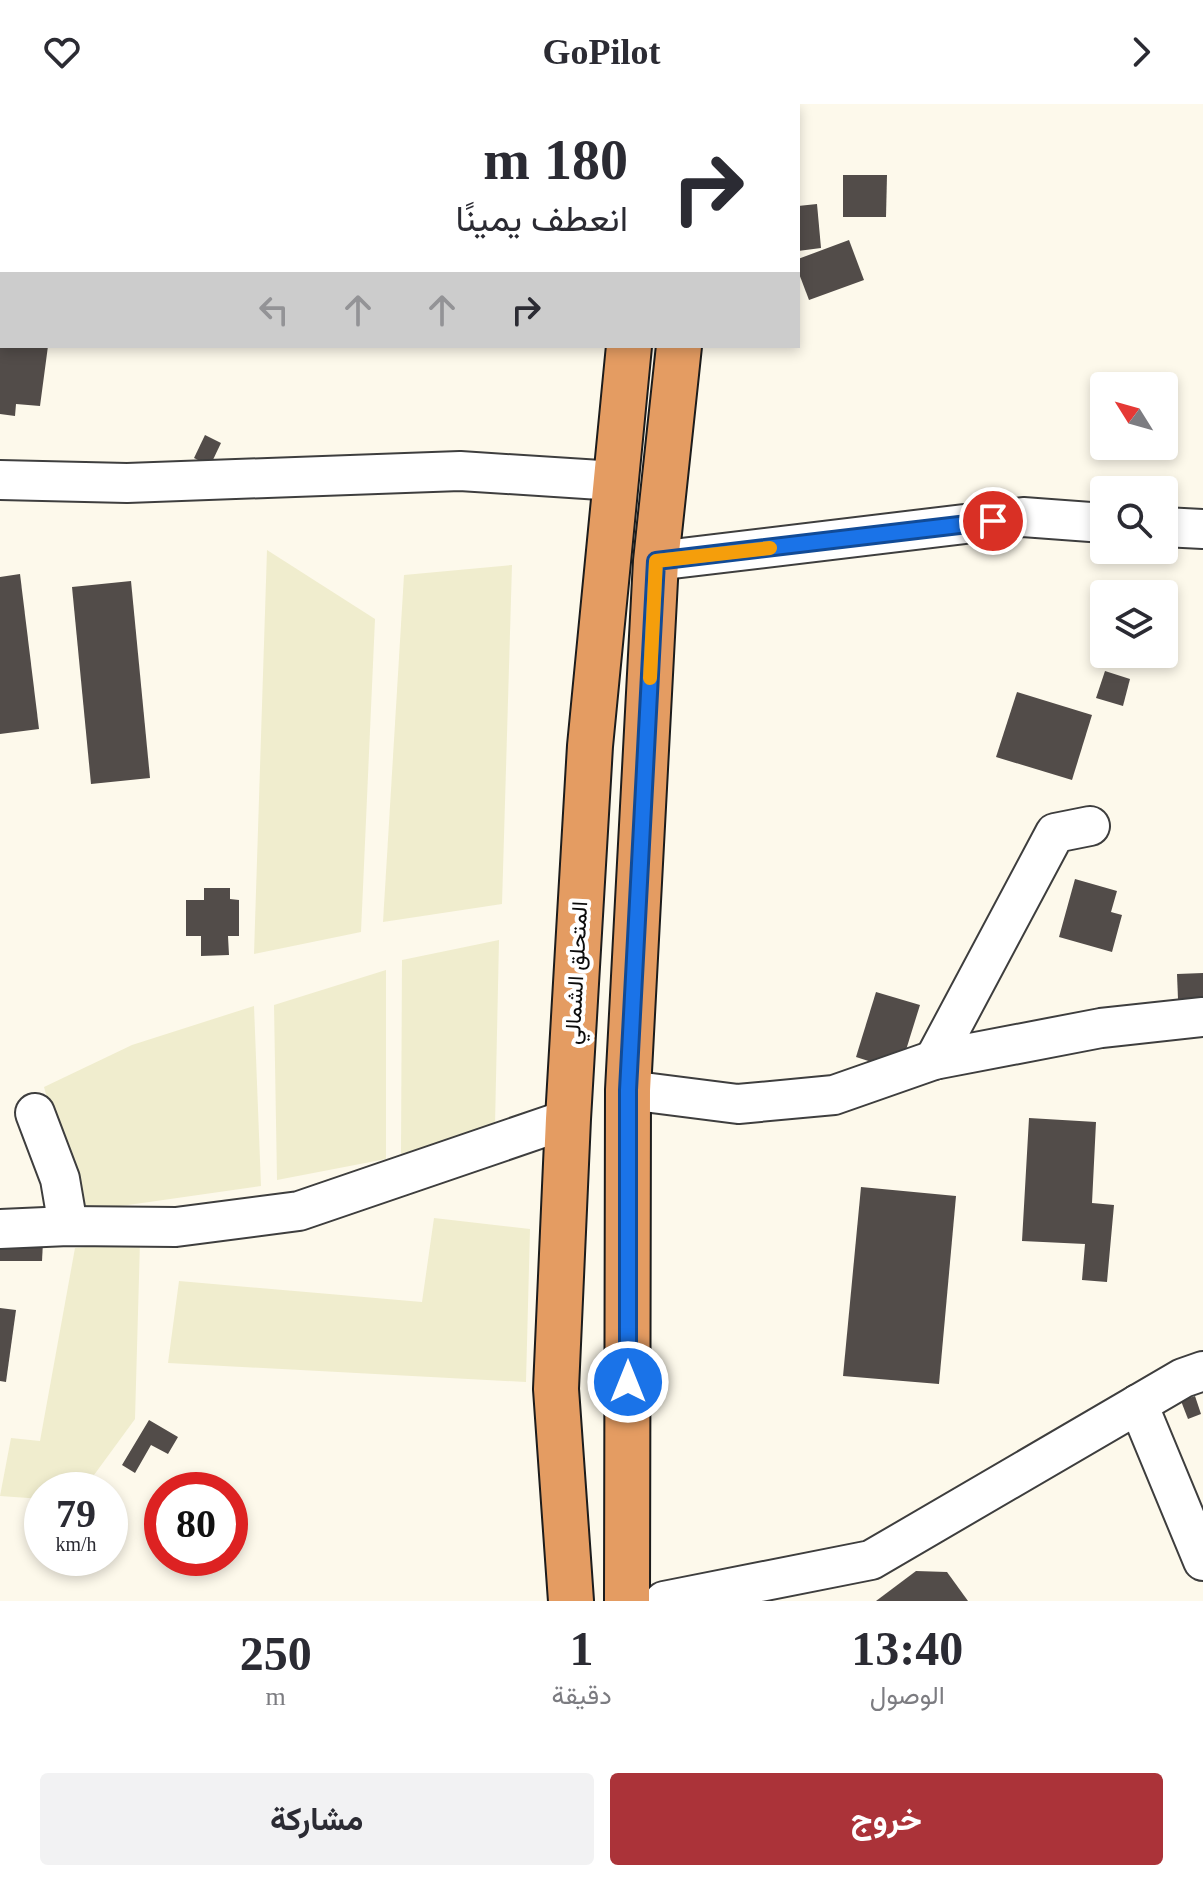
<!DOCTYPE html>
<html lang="ar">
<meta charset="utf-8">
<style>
:root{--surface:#fff;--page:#f2f2f3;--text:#2b2b33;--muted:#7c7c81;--accent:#ab3339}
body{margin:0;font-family:"Times New Roman",Vazirmatn,serif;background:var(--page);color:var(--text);direction:rtl;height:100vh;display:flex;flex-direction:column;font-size:30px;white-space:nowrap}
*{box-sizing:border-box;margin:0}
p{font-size:26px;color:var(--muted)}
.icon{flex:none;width:44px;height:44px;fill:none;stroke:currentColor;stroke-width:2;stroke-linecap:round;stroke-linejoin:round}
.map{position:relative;height:1497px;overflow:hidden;direction:ltr}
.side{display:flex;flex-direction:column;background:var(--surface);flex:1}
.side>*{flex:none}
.guide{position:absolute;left:0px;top:0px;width:800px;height:244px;box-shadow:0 4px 12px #0003;direction:rtl;background:#fff;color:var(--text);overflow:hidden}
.needle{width:52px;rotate:307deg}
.fabs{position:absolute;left:1090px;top:268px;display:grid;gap:16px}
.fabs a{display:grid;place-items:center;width:88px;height:88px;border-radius:8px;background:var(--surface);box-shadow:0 4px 12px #0003;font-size:40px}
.speed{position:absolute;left:24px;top:1368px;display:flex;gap:16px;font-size:40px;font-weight:700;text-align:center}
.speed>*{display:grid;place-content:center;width:104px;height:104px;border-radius:50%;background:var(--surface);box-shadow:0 4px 12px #0003;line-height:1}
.speed small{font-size:20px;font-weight:400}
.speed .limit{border:12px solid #d22;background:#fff;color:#111}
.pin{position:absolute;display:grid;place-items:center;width:68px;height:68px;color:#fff;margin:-34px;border:4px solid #fff;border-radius:50%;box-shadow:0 2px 8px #0007}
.me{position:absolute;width:88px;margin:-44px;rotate:0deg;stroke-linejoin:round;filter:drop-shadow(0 0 6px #0008)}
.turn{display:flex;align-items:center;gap:28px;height:168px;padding:0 40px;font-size:36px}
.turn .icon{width:104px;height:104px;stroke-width:2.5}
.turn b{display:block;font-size:56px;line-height:68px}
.lanes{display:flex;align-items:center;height:76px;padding:0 40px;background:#0003;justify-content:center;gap:40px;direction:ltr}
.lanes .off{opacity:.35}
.eta{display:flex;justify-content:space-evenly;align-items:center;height:136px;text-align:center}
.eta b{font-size:48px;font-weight:700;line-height:56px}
.button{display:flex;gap:16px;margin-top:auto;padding:16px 40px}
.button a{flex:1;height:92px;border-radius:8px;background:var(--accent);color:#fff;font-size:32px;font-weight:700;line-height:92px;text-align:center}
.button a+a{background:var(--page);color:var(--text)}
header{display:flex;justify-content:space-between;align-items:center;height:104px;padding:0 40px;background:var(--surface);font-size:36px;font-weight:700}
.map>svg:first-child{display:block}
.farmland{fill:#f0edce}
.building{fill:#524c49}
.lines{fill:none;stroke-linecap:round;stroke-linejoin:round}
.minor-casing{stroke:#3e3e3e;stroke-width:42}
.highway-casing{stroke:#1c1c1c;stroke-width:48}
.minor{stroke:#fff;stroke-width:38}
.highway{stroke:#e49c62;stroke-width:44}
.route-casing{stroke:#114b97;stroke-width:20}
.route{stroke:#1a73e8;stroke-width:14}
.slow{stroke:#f59e0b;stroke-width:14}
.labels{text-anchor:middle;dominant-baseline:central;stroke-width:8;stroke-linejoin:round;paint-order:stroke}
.street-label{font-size:22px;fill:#0b0b0b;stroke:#fff}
</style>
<header><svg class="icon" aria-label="forward" viewBox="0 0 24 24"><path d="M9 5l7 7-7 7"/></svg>GoPilot<svg class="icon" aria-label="heart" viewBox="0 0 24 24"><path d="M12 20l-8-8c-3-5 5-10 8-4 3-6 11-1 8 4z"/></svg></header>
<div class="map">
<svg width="1203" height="1497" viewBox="0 0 1203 1497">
<rect width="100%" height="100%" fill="#fdf9eb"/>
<g class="farmland">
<polygon points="267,446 375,515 361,828 254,850"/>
<polygon points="512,461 502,800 383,818 404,471"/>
<polygon points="499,836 495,1021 401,1050 402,856"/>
<polygon points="386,866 386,1055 277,1076 274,901"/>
<polygon points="254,902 261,1082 79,1108 44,983 132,941"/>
<polygon points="434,1114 530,1125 526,1278 168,1259 179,1177 422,1198"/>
<polygon points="140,1138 135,1315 83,1386 42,1386 42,1395 0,1392 11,1334 40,1337 75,1144"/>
</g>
<g class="building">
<polygon points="843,71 887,71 886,113 843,113"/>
<polygon points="817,100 821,144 798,147 798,102"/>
<polygon points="849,136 864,176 809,196 798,167 798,155"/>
<polygon points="0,242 48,242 40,302 16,300 15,312 0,310"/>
<polygon points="205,331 221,339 210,362 194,354"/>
<polygon points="20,470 39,625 0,630 0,473"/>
<polygon points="131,477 150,674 91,680 72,483"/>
<polygon points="1105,567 1130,575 1123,602 1096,594"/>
<polygon points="1017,588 1092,611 1072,676 996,653"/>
<polygon points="1075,775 1117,787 1111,808 1122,811 1112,848 1059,833"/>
<polygon points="204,784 230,784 230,795 239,796 239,832 228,832 229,851 201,852 201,832 186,832 186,796 204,796"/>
<polygon points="1203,869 1203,894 1178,895 1177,870"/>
<polygon points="876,888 920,901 901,962 881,961 856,953"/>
<polygon points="1029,1014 1096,1018 1092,1099 1114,1101 1107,1178 1082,1176 1085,1140 1022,1137"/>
<polygon points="861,1083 956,1092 939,1280 843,1272"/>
<polygon points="0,1138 43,1138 42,1157 0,1157"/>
<polygon points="0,1204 16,1206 6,1278 0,1277"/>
<polygon points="1195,1292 1201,1310 1188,1315 1181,1297"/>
<polygon points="149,1316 178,1333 168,1350 151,1341 135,1369 122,1361"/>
<polygon points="916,1467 947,1468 968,1497 876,1497"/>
</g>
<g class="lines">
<defs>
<g id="minor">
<polyline points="0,376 127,379 460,367 616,377"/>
<polyline points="1164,423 1203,425"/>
<polyline points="656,457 1023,413 1104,419"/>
<polyline points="934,956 1055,729 1090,722"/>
<polyline points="628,986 738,1000 834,991 934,956 1101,924 1203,913"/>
<polyline points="35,1009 60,1075 68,1122"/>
<polyline points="0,1125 68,1122 176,1123 299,1107 568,1015"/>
<polyline points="1138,1300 1203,1457"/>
<polyline points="664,1497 871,1456 1183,1274 1203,1267"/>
</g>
<g id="highway">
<polyline points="656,2 657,0"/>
<polyline points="710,2 710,0"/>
<polyline points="571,1497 556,1285 568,1015 590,642 629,242"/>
<polyline points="627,1497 628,986 656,457 679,242"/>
</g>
</defs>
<use href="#minor" class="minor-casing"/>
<use href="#highway" class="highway-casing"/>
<use href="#minor" class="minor"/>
<use href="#highway" class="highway"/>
</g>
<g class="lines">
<defs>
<polyline id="route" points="628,1278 628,986 656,457 993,417"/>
</defs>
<use href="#route" class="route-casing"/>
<use href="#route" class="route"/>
<polyline class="slow" points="650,574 656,457 770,444"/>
</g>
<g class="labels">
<g class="street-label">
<text transform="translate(576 869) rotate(-87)">المتحلق الشمالي</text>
</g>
</g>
</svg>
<div class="fabs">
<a><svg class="needle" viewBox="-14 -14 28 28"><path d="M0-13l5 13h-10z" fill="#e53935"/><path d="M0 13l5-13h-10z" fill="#7c7c81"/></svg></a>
<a><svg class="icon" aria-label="search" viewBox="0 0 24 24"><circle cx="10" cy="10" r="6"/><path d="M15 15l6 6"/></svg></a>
<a><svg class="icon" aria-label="layers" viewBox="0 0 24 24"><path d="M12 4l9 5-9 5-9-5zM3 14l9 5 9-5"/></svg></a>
</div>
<div class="speed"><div>79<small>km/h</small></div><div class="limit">80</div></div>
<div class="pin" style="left:993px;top:417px;background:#d93025"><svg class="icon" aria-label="arrive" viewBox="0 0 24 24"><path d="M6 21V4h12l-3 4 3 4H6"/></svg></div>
<svg class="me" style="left:628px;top:1278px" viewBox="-20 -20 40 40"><circle r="17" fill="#1a73e8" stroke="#fff" stroke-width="3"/><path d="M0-11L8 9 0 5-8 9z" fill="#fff"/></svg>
<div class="guide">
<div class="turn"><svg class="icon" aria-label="right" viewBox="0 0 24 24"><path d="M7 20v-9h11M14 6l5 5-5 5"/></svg><div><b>180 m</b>انعطف يمينًا</div></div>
<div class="lanes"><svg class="icon off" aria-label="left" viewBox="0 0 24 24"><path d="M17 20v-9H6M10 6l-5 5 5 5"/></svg><svg class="icon off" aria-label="ahead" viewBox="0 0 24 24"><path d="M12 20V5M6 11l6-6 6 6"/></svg><svg class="icon off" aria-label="ahead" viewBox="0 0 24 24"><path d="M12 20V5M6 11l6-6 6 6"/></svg><svg class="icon" aria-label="right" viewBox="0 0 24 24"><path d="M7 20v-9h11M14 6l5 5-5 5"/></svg></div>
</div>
</div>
<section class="side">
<div class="eta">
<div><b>13:40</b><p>الوصول</p></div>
<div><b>1</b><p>دقيقة</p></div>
<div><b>250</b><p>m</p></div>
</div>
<div class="button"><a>خروج</a><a>مشاركة</a></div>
</section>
